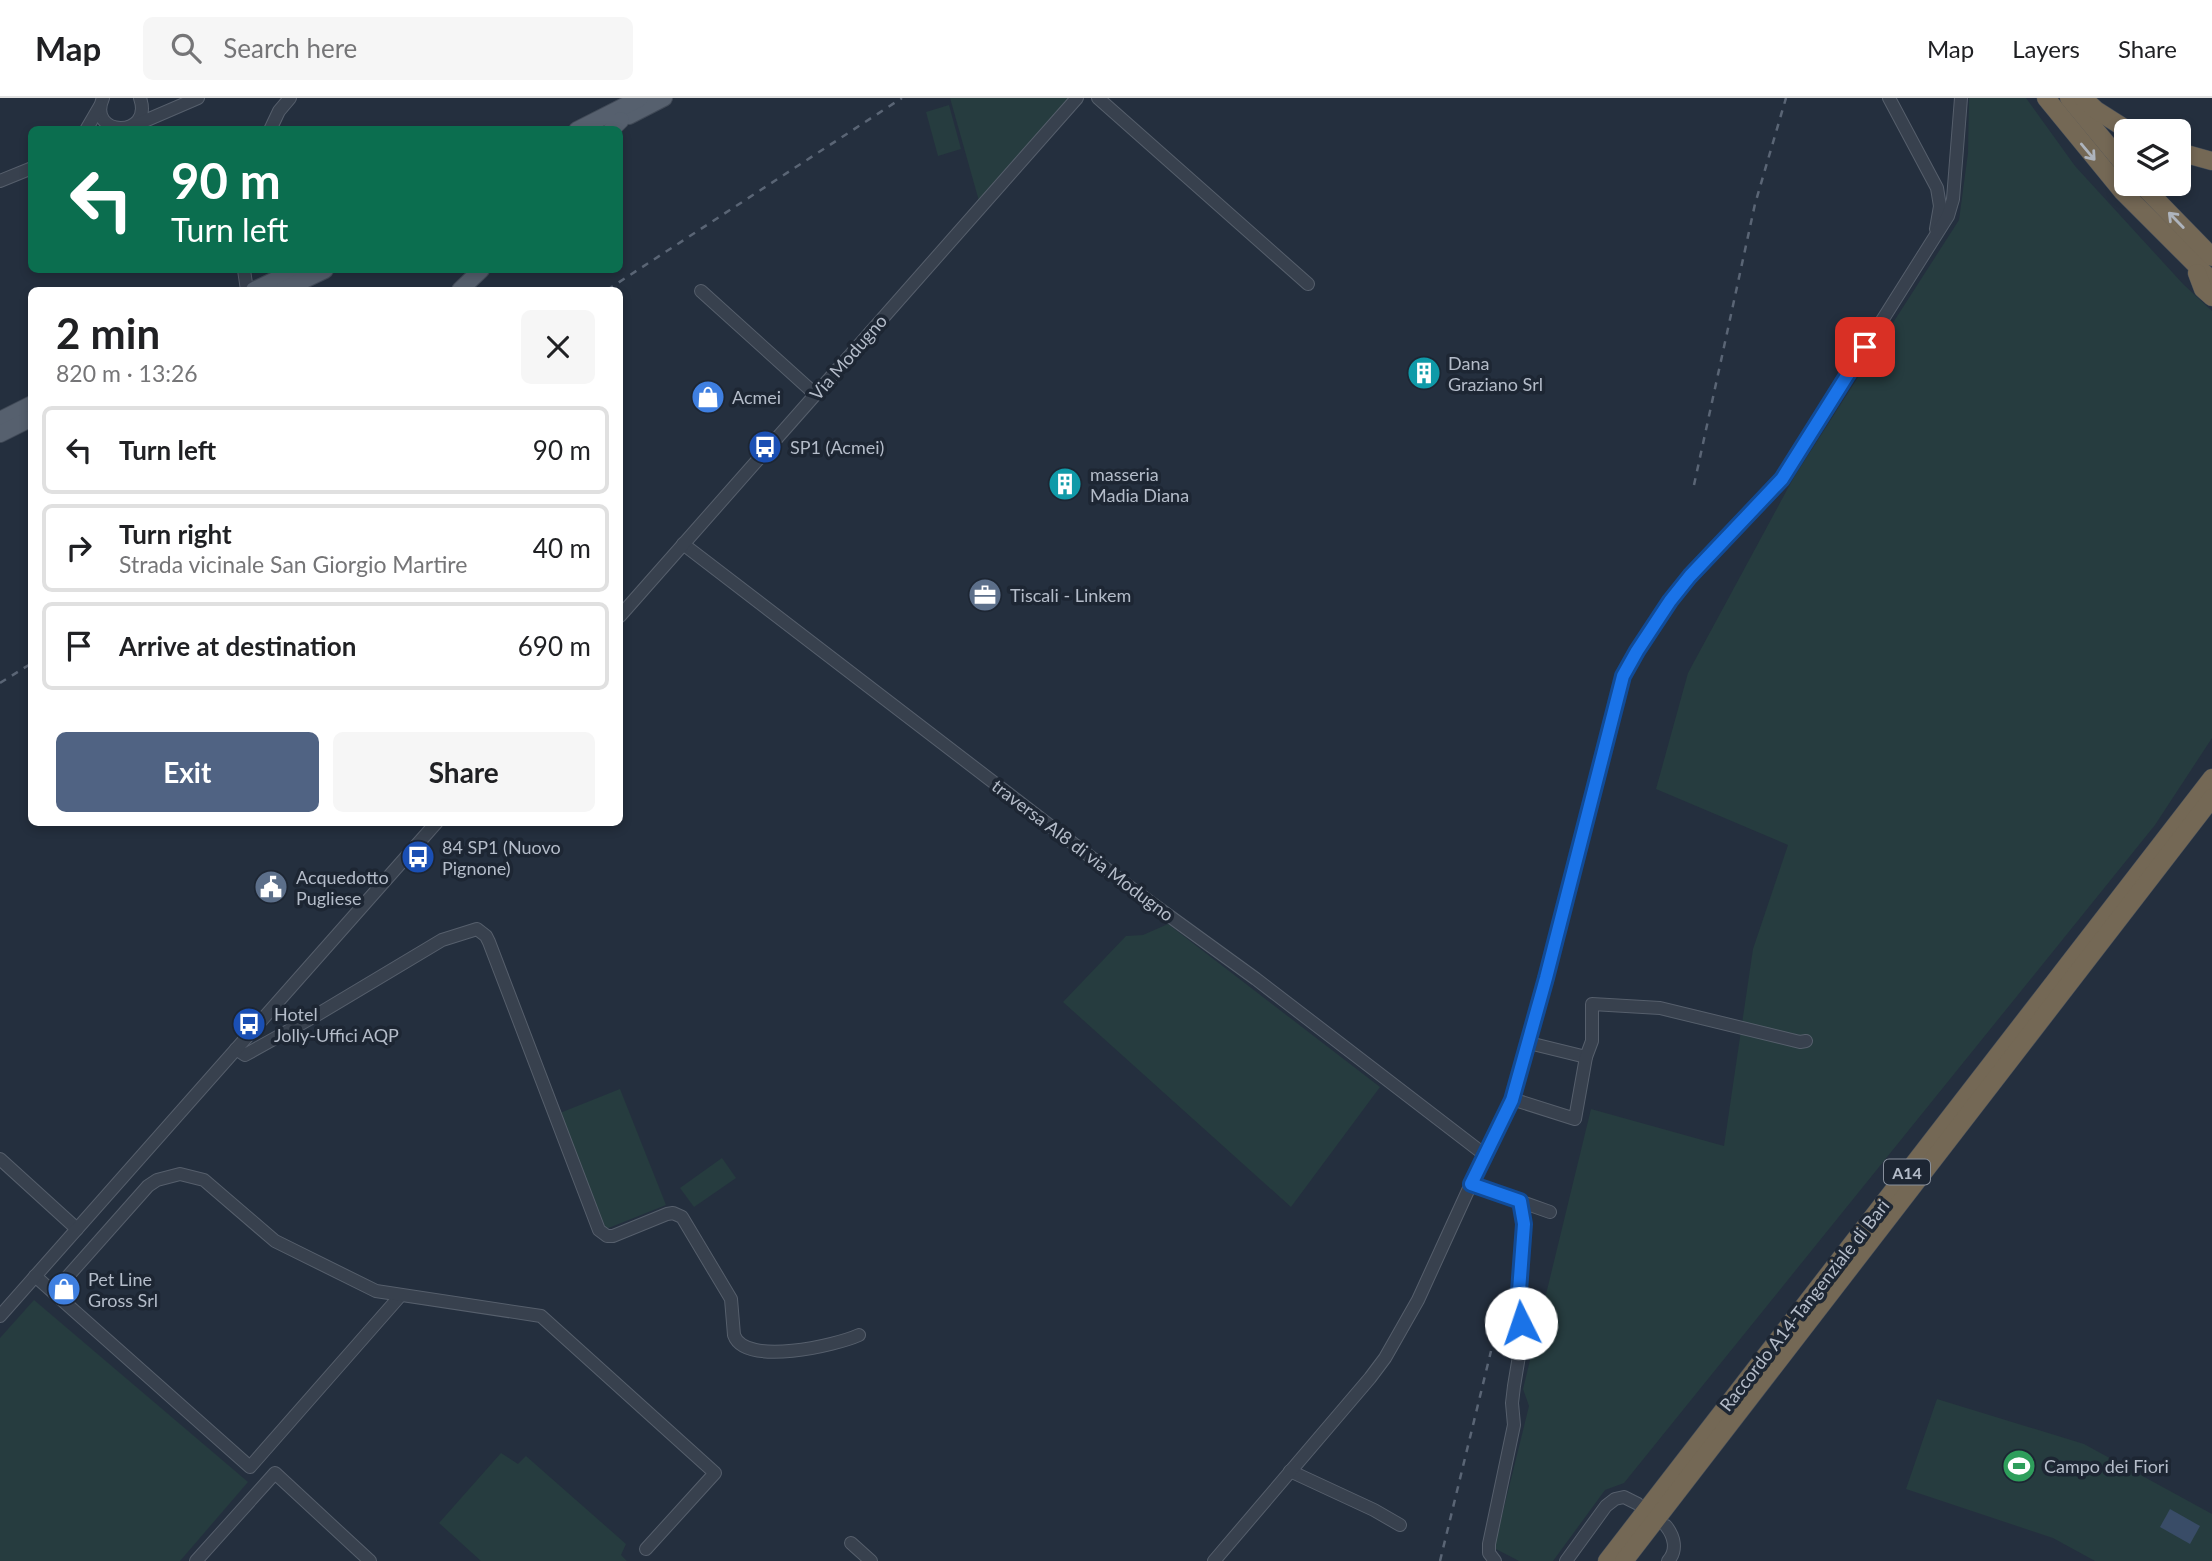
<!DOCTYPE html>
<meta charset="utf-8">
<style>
:root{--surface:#fff;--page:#f6f6f6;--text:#202124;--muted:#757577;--line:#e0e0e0;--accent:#506383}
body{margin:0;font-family:Lato,sans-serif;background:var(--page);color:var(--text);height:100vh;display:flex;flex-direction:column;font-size:26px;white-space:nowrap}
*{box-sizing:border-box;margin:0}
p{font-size:23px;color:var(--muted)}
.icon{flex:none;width:38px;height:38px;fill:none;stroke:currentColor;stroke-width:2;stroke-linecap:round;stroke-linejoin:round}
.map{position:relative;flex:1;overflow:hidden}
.sheet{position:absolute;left:28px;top:189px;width:595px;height:539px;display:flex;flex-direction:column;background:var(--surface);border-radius:10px;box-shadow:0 4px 10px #0003}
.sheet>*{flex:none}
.top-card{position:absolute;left:28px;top:28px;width:595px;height:147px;border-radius:10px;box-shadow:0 4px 10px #0003;background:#0b6e4f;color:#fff;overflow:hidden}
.buttons{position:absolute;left:2114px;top:21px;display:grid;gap:14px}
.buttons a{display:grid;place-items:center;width:77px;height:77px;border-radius:10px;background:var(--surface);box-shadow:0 4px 10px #0003;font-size:35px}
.pin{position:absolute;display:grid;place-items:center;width:60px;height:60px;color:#fff;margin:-30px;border-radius:14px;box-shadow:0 4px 10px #0006}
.me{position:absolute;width:77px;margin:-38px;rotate:356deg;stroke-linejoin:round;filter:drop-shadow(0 0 5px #0008)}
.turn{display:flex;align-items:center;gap:24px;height:147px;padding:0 28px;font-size:32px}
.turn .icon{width:91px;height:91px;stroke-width:2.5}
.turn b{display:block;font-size:49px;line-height:60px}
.round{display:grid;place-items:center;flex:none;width:74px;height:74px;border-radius:10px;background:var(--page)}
.head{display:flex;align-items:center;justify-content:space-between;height:119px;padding:0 28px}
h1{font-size:42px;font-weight:700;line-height:52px}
.button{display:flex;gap:14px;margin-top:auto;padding:14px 28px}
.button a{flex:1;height:80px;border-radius:10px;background:var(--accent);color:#fff;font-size:28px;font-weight:700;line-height:80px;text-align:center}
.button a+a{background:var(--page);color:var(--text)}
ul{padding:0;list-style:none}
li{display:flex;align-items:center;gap:21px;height:88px;margin:0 14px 10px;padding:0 14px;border:4px solid var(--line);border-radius:10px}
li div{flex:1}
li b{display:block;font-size:26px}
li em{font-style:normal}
header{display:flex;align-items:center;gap:42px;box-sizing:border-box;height:98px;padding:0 35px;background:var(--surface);border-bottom:2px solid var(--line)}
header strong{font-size:33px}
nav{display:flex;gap:38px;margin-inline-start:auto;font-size:24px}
.search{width:490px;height:63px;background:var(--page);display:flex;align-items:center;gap:18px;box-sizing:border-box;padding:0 24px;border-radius:10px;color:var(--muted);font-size:26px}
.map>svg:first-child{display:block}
.green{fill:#263c3f}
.water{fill:#394c67}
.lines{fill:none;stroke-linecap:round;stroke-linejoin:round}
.minor-casing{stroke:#565f6c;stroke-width:14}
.major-casing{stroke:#414a57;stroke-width:18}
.highway-casing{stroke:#434c59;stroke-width:19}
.minor{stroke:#38414e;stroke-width:12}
.major{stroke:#56606e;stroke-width:16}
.highway{stroke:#746855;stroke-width:18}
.rail{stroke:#5a6575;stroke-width:2.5;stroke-dasharray:7 7;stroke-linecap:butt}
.oneway{stroke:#aeb4bd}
.route-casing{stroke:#114b97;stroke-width:18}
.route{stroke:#1a73e8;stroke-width:12}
.labels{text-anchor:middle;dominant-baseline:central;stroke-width:7;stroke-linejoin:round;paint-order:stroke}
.shield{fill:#1d2633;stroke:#878f9c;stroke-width:2}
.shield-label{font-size:16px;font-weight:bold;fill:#b4bcc9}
.street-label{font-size:18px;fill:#b4bcc9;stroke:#1d2633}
.poi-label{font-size:18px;fill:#b4bcc9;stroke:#1d2633;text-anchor:start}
</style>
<header>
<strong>Map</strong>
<div class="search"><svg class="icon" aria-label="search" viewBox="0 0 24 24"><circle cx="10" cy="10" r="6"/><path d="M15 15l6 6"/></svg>Search here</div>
<nav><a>Map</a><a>Layers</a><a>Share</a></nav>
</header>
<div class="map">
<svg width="2212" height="1463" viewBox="0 0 2212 1463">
<rect width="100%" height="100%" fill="#242f3e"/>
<g class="green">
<polygon points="950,0 1071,0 979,103"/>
<polygon points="1969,0 2026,0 2075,68 2183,186 2212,213 2212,640 2155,727 1624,1385 1605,1392 1553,1463 1519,1463 1494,1450 1529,1308 1523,1291 1591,1011 1724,1048 1753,851 1788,747 1656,691 1688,575 1794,379 1959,122 1968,55"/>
<polygon points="949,7 961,51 938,58 926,14"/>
<polygon points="1168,826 1380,989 1291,1109 1063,904 1126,838 1143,837"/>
<polygon points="620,991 666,1107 606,1131 560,1015"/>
<polygon points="722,1060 736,1080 694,1109 680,1090"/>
<polygon points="34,1202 248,1384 180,1463 0,1463 0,1240"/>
<polygon points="1937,1301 2084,1346 2212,1416 2212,1463 2095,1463 2053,1440 1906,1391"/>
<polygon points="501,1355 518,1366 526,1358 626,1446 621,1457 627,1463 481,1463 439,1425"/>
</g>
<polygon class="water" points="2170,1411 2200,1428 2190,1446 2160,1429"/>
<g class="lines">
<defs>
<g id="minor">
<path d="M 103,0 C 86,39 154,41 140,0"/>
<polyline points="1098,0 1308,186"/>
<polyline points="1889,0 1937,90 1940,108 1936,131"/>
<polyline points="133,28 198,0"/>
<polyline points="86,32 100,8"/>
<polyline points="270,32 279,13 290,0"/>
<polyline points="0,83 32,70"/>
<polyline points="244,172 247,192"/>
<polyline points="701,193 815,296"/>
<polyline points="683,446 1139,796 1256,881 1485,1057"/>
<polyline points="620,518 1077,0"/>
<polyline points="1529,945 1586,959"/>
<path d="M 236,951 L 245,957 L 315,918 L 442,842 L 477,831 L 486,838 L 489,844 L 599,1132 L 607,1138 L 613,1138 L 667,1116 L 673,1115 L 682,1119 L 731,1201 L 734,1237 C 745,1269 837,1247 859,1237"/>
<polyline points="1512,1001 1575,1021 1586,959 1592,943 1592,906 1660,910 1800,944 1806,943"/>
<polyline points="0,1061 77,1131"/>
<polyline points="1471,1086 1550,1114"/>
<polyline points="35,1178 250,1369 401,1197"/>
<polyline points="54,1194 148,1088 157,1082 180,1076 204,1082 275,1143 376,1193 541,1218 715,1375 646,1451"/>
<polyline points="0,1218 437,724"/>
<polyline points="1290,1373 1374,1412 1400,1427"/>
<path d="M 1666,1428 C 1674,1438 1678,1452 1668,1463"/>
<polyline points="851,1445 871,1463"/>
<polyline points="196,1463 275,1375 370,1463"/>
<polyline points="1214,1463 1370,1280 1385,1260 1418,1202 1482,1062 1512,1001 1546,880 1623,578 1637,553 1670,503 1690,479 1782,381 1948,118 1953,101 1961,0"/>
<polyline points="1495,1463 1489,1455 1489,1446 1514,1327 1512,1305 1514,1288 1519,1258 1525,1245 1519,1193 1524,1126 1520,1103"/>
<polyline points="1566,1463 1606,1408 1615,1401 1624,1399 1638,1406"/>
</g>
<g id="major">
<polyline points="629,18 664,0"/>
<polyline points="577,32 640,0"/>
<polyline points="611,32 621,22"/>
<polyline points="254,192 296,172"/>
<polyline points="283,192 325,172"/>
<polyline points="460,192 481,172"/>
<polyline points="0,322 32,306"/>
<polyline points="0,336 32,320"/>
</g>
<g id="highway">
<polyline points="2046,0 2123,94 2212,183"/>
<polyline points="2069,0 2126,69"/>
<polyline points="2083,0 2096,12 2129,33"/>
<polyline points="2179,54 2212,63"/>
<polyline points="2141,86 2212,159"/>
<polyline points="2197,175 2203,191 2212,199"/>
<polyline points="1607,1463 2212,680"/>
<polyline points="1624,1463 2212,700"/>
</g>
</defs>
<use href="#minor" class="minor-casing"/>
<use href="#major" class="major-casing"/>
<use href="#highway" class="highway-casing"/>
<use href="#minor" class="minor"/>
<use href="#major" class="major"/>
<use href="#highway" class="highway"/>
<g class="rail">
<polyline points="607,192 902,0"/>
<polyline points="1694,387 1755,106 1786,0"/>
<polyline points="0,585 32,565"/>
<polyline points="1440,1463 1491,1253"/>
</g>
</g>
<defs><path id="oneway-shaft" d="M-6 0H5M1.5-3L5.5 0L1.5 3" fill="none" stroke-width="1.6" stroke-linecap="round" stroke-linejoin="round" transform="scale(1.75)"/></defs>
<g class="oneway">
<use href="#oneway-shaft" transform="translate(2088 54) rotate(50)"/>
<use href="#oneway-shaft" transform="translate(2176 122) rotate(-134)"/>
</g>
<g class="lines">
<defs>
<polyline id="route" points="1521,1225 1519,1193 1524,1126 1520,1103 1471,1086 1512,1002 1546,880 1623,578 1637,553 1670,503 1690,478 1782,381 1865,249"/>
</defs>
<use href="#route" class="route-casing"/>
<use href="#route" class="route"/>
</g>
<defs>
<symbol id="building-disc" viewBox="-11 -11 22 22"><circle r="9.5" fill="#0f9aa8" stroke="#1d2633"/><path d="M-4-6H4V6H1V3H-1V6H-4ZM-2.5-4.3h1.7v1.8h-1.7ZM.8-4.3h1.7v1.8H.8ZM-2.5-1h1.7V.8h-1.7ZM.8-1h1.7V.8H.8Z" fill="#fff"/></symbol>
<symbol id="shop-disc" viewBox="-11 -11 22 22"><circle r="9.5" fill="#3f7fe0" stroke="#1d2633"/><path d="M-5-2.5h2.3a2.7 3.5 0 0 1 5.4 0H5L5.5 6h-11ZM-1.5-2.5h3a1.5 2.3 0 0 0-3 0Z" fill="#fff"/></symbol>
<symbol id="bus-disc" viewBox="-11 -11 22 22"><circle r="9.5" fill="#1a4fb4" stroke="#1d2633"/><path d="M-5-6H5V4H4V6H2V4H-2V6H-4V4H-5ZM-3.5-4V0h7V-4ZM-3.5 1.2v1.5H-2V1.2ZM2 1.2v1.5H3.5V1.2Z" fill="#fff"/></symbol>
<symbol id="office-disc" viewBox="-11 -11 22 22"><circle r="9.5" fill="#5c6f8a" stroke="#1d2633"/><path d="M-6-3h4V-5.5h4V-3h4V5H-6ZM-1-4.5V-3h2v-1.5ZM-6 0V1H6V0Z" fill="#fff"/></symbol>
<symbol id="civic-disc" viewBox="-11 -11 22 22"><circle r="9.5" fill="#5c6f8a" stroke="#1d2633"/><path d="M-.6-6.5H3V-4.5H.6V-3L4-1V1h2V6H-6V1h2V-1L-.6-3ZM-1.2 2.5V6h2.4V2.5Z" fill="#fff"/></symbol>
<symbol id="stadium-disc" viewBox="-11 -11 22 22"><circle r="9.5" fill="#2e9e5b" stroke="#1d2633"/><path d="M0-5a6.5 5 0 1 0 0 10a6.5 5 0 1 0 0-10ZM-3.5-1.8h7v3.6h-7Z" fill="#fff"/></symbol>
</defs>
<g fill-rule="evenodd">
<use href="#building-disc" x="1405" y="256" width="38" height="38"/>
<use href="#shop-disc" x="689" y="280" width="38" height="38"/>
<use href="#bus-disc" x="746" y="330" width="38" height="38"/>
<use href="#building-disc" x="1046" y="367" width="38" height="38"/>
<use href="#office-disc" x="966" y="478" width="38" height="38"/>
<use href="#bus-disc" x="399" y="740" width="38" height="38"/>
<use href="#civic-disc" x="252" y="770" width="38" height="38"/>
<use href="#bus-disc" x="230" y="907" width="38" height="38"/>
<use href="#shop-disc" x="45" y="1172" width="38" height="38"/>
<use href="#stadium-disc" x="2000" y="1349" width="38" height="38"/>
</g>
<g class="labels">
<rect class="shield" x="1884" y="1061.5" width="46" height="25" rx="5"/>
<g class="shield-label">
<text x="1907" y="1074">A14</text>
</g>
<g class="street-label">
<text transform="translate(848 259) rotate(-49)">Via Modugno</text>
<text transform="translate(1083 752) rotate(37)">traversa AI8 di via Modugno</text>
<text transform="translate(1804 1207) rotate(-52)">Raccordo A14-Tangenziale di Bari</text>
</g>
<g class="poi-label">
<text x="1448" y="265">Dana<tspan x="1448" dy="21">Graziano Srl</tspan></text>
<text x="732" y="299">Acmei</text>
<text x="790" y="349">SP1 (Acmei)</text>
<text x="1090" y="376">masseria<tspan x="1090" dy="21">Madia Diana</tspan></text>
<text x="1010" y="497">Tiscali - Linkem</text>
<text x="442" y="749">84 SP1 (Nuovo<tspan x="442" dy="21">Pignone)</tspan></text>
<text x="296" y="779">Acquedotto<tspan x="296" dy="21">Pugliese</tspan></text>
<text x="274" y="916">Hotel<tspan x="274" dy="21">Jolly-Uffici AQP</tspan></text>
<text x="88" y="1181">Pet Line<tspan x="88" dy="21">Gross Srl</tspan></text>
<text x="2044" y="1368">Campo dei Fiori</text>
</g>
</g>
</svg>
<div class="buttons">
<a><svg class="icon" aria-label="layers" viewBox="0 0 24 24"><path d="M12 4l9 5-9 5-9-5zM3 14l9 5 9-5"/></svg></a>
</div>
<div class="pin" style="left:1865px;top:249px;background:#d93025"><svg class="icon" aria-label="arrive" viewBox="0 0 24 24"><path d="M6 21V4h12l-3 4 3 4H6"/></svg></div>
<svg class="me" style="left:1521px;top:1225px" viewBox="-20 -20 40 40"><circle r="19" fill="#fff"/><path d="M0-13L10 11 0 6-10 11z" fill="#1a73e8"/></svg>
<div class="top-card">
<div class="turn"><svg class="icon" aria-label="left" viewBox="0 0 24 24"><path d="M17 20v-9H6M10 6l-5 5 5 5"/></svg><div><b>90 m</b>Turn left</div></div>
</div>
<section class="sheet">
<div class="head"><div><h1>2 min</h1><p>820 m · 13:26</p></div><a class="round"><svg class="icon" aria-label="close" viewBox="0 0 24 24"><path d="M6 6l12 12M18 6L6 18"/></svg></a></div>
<ul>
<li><svg class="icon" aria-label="left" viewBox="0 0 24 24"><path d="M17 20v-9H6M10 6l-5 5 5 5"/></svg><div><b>Turn left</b></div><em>90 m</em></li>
<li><svg class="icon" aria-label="right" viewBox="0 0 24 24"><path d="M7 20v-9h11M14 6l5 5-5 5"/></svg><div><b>Turn right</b><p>Strada vicinale San Giorgio Martire</p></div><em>40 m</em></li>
<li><svg class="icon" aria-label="arrive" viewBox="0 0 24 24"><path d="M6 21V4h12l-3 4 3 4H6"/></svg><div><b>Arrive at destination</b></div><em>690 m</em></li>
</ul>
<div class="button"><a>Exit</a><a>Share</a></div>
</section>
</div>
